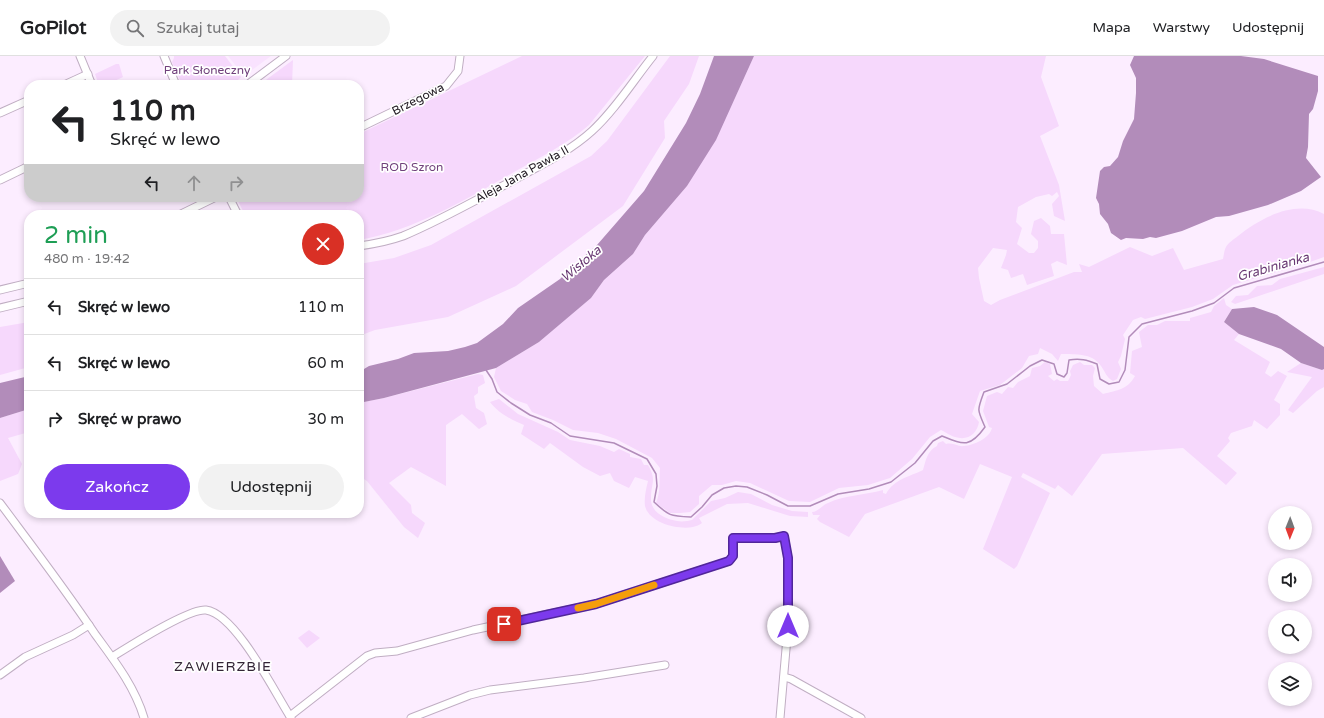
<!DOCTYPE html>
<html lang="pl">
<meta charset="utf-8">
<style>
:root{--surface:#fff;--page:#f2f2f2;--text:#202124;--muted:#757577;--line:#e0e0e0;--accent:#7c3aed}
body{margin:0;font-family:"Varela Round",sans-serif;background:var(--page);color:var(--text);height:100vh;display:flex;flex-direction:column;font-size:15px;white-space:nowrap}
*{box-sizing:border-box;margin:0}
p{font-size:13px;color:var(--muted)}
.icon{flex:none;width:22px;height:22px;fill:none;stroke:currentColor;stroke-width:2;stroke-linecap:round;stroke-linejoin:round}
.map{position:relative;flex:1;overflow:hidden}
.details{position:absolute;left:24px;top:154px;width:340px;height:308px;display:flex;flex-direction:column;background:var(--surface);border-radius:16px;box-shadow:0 2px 6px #0003}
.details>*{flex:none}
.banner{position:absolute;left:24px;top:24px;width:340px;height:122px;border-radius:16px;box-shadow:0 2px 6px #0003;background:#fff;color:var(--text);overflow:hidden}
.needle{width:26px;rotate:181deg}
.controls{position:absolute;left:1268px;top:450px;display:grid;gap:8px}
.controls a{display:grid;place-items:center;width:44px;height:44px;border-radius:50%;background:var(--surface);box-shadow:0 2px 6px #0003;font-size:20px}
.pin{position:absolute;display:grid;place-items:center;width:34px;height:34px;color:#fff;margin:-17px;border-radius:8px;box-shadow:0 2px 6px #0006}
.me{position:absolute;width:44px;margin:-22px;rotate:0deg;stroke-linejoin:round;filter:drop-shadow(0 0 3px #0008)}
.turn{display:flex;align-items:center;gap:14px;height:84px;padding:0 20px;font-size:18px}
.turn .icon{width:52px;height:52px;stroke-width:2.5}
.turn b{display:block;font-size:28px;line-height:34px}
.lanes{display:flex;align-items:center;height:38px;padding:0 20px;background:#0003;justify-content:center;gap:20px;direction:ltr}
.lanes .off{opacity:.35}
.round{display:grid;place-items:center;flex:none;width:42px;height:42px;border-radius:21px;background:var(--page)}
.headline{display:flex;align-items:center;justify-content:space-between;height:68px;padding:0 20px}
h1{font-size:24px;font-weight:600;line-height:30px;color:#1e9e55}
.action{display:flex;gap:8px;margin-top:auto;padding:8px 20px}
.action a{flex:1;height:46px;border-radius:24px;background:var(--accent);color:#fff;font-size:16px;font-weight:600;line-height:46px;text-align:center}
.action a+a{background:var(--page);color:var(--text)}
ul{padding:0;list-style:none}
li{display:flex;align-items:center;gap:12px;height:56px;padding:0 20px;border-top:1px solid var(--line)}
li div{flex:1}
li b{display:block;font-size:15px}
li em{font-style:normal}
header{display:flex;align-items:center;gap:24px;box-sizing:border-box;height:56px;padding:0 20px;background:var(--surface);border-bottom:1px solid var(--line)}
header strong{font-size:19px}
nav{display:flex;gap:22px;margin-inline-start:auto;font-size:14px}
.search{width:280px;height:36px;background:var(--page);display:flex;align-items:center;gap:10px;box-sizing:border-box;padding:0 14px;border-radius:22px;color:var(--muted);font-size:15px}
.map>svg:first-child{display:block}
.built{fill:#f9e2fe}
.green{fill:#f6d8fc}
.water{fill:#b28cba}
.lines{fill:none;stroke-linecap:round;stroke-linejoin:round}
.stream{stroke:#b28cba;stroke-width:1.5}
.minor-casing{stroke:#c0aec3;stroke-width:9}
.minor{stroke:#fff;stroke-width:7}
.route-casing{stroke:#51269a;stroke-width:10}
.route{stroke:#7c3aed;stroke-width:7}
.slow{stroke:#f59e0b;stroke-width:7}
.labels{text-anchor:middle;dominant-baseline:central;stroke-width:3.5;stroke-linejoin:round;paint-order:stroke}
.park-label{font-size:12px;fill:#70407b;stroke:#fff}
.street-label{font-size:12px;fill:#211a22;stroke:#fff}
.water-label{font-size:13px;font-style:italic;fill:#6a3a74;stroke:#fff}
.quarter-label{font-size:14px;letter-spacing:1px;fill:#332536;stroke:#fff}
</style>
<header>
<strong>GoPilot</strong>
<div class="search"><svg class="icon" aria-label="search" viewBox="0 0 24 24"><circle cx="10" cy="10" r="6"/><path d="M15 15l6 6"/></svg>Szukaj tutaj</div>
<nav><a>Mapa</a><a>Warstwy</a><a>Udostępnij</a></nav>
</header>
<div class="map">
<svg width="1324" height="662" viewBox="0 0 1324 662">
<rect width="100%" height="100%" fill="#fcedff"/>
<polygon class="built" points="228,0 271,0 244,20"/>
<g class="green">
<polygon points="174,0 225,0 241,21 233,29 182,29 172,6 174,2"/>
<path d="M 522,0 L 645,0 L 589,69 C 567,88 539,102 514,116 C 465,144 415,174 359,184 L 359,159 L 245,159 L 236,141 L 359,141 L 359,78 Z"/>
<polygon points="670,0 699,0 689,28 664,65 665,82 623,150 516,230 448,261 375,274 359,280 359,208 394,202 431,189 591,100 607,85"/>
<path d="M 754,0 L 1046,0 L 1041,21 L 1059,70 L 1040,80 L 1059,129 L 1065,165 L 1054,160 L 1052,148 L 1059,140 L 1057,136 L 1052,140 L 1049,138 L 1036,141 L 1018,151 L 1016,166 L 1022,172 L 1017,188 L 1029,197 L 1034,197 L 1038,192 L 1038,185 L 1031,178 L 1034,165 L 1041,162 L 1050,170 L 1051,178 L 1064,178 L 1067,209 L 1057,205 L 1051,208 L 1054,220 L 1027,229 L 1023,218 L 1011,222 L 1008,214 L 1001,212 L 1006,199 L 1007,194 L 993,192 L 978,212 L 979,222 L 984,245 L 991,249 L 1000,244 L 1074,216 L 1082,216 L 1079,208 L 1089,211 L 1130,191 L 1152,200 L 1173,192 L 1184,214 L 1223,203 C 1224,199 1224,194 1226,191 C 1228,187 1234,183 1238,180 C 1260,162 1296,143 1324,158 L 1324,201 L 1310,206 L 1233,229 L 1213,243 L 1192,251 L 1145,263 L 1141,261 L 1133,264 L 1123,279 L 1125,283 L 1121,300 L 1118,306 L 1121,313 L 1117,323 L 1113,325 C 1106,321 1106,317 1101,310 C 1091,296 1076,299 1061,298 L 1058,305 L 1052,298 L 1040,292 L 1038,298 L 1029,300 L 1022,312 L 1000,329 L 980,335 L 972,358 L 979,366 C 977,378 968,385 955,381 C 951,380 945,376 941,374 L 930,381 L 912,403 L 890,422 L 868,429 L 839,432 L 810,446 L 789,445 L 750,427 L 736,425 L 722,429 L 712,429 L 699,440 L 699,448 L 690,456 L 680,457 L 670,457 L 656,447 C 661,435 659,425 660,412 L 652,402 L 616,383 L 598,377 L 573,374 L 553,364 L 532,356 L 527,348 L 515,344 L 501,335 L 494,321 L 496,312 L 539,286 L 591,242 L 604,224 L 633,198 L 645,179 L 687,130 L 734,44 Z"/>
<polygon points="293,4 292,29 259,29"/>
<polygon points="116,8 119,8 123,21 106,29 99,29 95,18"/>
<polygon points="1324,211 1324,218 1235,248 1231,246 1236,240 1248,239 1257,230 1272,229 1280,223"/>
<path d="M 1224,242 L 1226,249 L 1232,253 L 1224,266 L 1239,278 L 1234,284 L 1270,306 L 1265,317 L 1271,321 L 1278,315 L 1287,320 L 1274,344 L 1280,348 L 1280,359 L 1267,373 L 1254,364 L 1252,370 L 1231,377 L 1228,382 L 1230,385 L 1217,400 L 1237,417 L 1226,429 L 1183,392 L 1102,398 L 1072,440 L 1058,429 L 1055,433 L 1023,417 L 1021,421 L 1050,437 L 1017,510 L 1014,513 L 983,493 L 1012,421 L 980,408 L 964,443 L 939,431 L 865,458 L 849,481 L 820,466 L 817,463 L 820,459 L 813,459 L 812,456 C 818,456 822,449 828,447 C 845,439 865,439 883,434 L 883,437 L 886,438 C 894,423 909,421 923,414 C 926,404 927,395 937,390 L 938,387 L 943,385 L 946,388 C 954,386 957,391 964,390 C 974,389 989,383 992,372 L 989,371 L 983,355 L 987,340 L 997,336 L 1002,338 L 1008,331 L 1013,332 L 1018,326 L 1030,320 L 1032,312 L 1040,310 L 1045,306 L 1050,308 L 1052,318 L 1048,320 L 1054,325 L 1057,323 L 1060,325 L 1068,325 L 1071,319 L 1070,315 L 1073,309 L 1080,306 L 1084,309 L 1092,309 L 1095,312 L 1093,320 L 1094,330 L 1103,338 C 1118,334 1127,334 1135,320 L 1130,317 L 1132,295 L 1142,291 L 1139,276 L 1148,269 L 1157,269 L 1165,265 L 1190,265 L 1190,262 L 1211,256 L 1214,250 Z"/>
<polygon points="29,266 29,311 0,319 0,271"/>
<polygon points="1301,307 1322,314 1324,313 1324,331 1317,335 1293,357 1288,354 1312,321 1287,316"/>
<polygon points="478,318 483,319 485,327 478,331 478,337 474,340 476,352 484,357 487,368 479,373 462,358 446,369 446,430 411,411 389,427 411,449 412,457 425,467 418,482 404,471 367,425 359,420 359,347 384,342"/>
<path d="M 499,343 L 518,358 L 558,376 L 570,384 L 600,390 L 614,396 L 619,393 L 630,398 L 630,401 L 641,403 L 644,409 L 648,409 C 657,424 651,427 651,442 C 650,456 665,463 677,465 C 682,466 688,465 692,464 L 711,445 L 725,442 L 738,436 L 751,438 L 772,449 L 792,455 L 808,456 L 808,461 L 790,460 L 748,447 L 727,448 L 699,462 L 702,467 C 700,469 696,470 693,471 C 678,474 649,467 645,450 C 644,442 646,433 648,425 L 635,421 L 629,432 L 614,425 L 610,417 L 600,420 L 583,411 L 550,387 L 544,393 L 521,378 L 524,369 C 512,364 498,357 490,346 Z"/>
<polygon points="29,353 29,376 8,382 22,408 18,418 0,425 0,362"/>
<polygon points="309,574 320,582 307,592 298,582"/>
</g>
<g class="water">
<polygon points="714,0 754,0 716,84 687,130 645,179 633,198 604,224 591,242 539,286 496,312 384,342 359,347 359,316 369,310 398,303 414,297 448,295 465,291 477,287 503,268 518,252 560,223 573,210 597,189 644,135 686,67 700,38"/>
<polygon points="1134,0 1241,0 1264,3 1318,20 1318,35 1313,53 1309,58 1308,91 1306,102 1321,121 1301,135 1268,149 1229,160 1216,161 1182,175 1156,182 1150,181 1143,183 1126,182 1121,184 1111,177 1108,168 1100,158 1099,148 1096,142 1100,115 1104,111 1110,110 1118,101 1123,85 1134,63 1136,37 1136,22 1130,9"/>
<polygon points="1254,251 1277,259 1324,291 1324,313 1322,314 1301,307 1281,293 1239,278 1224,266 1232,253"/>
<polygon points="29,320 29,353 0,362 0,327"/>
<polygon points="0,500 15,525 0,537"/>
</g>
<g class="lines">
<path class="stream" d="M 486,314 L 492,323 L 497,336 L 511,347 L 530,359 L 551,367 L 570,380 L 614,387 L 647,403 L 656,418 L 657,430 L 654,446 C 669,460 670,460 691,461 L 702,451 L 712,439 L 724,432 L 736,430 L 747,431 L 767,439 L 788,450 L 810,450 L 838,438 L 869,433 L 891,426 L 915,407 L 933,385 L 942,380 C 964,389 970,392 985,371 C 977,353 977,355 984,336 L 1007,328 L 1030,310 L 1042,304 L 1054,308 L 1057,318 L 1064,321 L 1067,317 L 1069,304 C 1080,302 1087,304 1097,308 L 1100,323 L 1109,328 L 1119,326 L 1125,314 L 1129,281 L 1142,268 L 1192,255 L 1214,247 L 1234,232 L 1324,206"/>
<defs>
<g id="minor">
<polyline points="80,0 92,29"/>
<polyline points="164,0 176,29"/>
<polyline points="64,29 88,18"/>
<polyline points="247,29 286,0"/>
<polyline points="0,57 29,44"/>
<polyline points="359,72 446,30 458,15 460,0"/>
<polyline points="0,124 29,110"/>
<polyline points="229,141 238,159"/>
<polyline points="179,159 216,141"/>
<path d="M 359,190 C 374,188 389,185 403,180 C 441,164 476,144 512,125 C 539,110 569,96 592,75 C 615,54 633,25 653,0"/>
<polyline points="0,234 29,227"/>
<polyline points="0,252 29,245"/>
<path d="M 0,447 C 32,490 65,533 95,578 C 114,604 135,631 144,662"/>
<path d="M 112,601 C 128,591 189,552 206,554 C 236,558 275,637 291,662"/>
<polyline points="0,619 25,601 73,579 89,569"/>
<polyline points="784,621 791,623 861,662"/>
<polyline points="290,660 367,600 375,597 397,595 473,574 596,548 729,505 733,500 733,482 775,482 784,480 788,502 788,570 780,662"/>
<polyline points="411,662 470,639 490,634 584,622 665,609"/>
</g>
</defs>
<use href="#minor" class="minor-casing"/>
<use href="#minor" class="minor"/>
</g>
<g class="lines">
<defs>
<polyline id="route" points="504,568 596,548 729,505 733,500 733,482 775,482 784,480 788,502 788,570"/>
</defs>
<use href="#route" class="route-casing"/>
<use href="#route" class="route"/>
<polyline class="slow" points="578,552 596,548 654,529"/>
</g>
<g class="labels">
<g class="park-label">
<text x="207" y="14">Park Słoneczny</text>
<text x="412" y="111">ROD Szron</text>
</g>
<g class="street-label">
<text transform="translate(418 43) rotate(-27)">Brzegowa</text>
<text transform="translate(522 118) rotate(-29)">Aleja Jana Pawła II</text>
</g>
<g class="water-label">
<text transform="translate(581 208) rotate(-40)">Wisłoka</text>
<text transform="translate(1273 211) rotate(-16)">Grabinianka</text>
</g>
<g class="quarter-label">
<text x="223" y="610">ZAWIERZBIE</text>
</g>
</g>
</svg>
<div class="controls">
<a><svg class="needle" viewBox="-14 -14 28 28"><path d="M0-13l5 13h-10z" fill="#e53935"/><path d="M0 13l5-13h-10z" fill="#757577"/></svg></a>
<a><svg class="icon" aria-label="sound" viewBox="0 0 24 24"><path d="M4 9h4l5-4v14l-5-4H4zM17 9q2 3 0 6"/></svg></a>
<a><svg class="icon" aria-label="search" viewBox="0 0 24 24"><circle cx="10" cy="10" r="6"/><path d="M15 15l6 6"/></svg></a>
<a><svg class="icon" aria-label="layers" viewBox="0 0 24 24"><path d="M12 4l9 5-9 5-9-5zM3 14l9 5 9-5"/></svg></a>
</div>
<div class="pin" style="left:504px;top:568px;background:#d93025"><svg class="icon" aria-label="arrive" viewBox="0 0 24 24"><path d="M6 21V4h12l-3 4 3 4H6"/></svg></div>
<svg class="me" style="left:788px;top:570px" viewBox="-20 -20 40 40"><circle r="19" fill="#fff"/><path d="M0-13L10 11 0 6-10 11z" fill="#7c3aed"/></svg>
<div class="banner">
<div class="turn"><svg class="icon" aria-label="left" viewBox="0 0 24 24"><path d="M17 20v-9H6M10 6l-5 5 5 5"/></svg><div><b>110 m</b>Skręć w lewo</div></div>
<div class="lanes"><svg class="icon" aria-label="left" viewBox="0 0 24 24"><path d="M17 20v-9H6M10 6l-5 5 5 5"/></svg><svg class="icon off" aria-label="ahead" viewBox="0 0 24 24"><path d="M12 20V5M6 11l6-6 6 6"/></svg><svg class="icon off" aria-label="right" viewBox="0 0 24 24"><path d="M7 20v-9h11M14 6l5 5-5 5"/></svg></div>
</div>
<section class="details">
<div class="headline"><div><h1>2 min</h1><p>480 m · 19:42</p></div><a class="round" style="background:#d93025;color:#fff"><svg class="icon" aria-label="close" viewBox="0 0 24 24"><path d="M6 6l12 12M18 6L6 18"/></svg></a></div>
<ul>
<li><svg class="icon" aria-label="left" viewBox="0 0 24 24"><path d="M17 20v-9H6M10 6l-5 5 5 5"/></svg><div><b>Skręć w lewo</b></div><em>110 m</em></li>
<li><svg class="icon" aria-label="left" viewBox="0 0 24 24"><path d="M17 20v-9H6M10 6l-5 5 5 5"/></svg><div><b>Skręć w lewo</b></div><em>60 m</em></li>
<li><svg class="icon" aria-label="right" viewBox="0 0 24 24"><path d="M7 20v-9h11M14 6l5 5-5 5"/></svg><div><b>Skręć w prawo</b></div><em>30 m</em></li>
</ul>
<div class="action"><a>Zakończ</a><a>Udostępnij</a></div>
</section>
</div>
